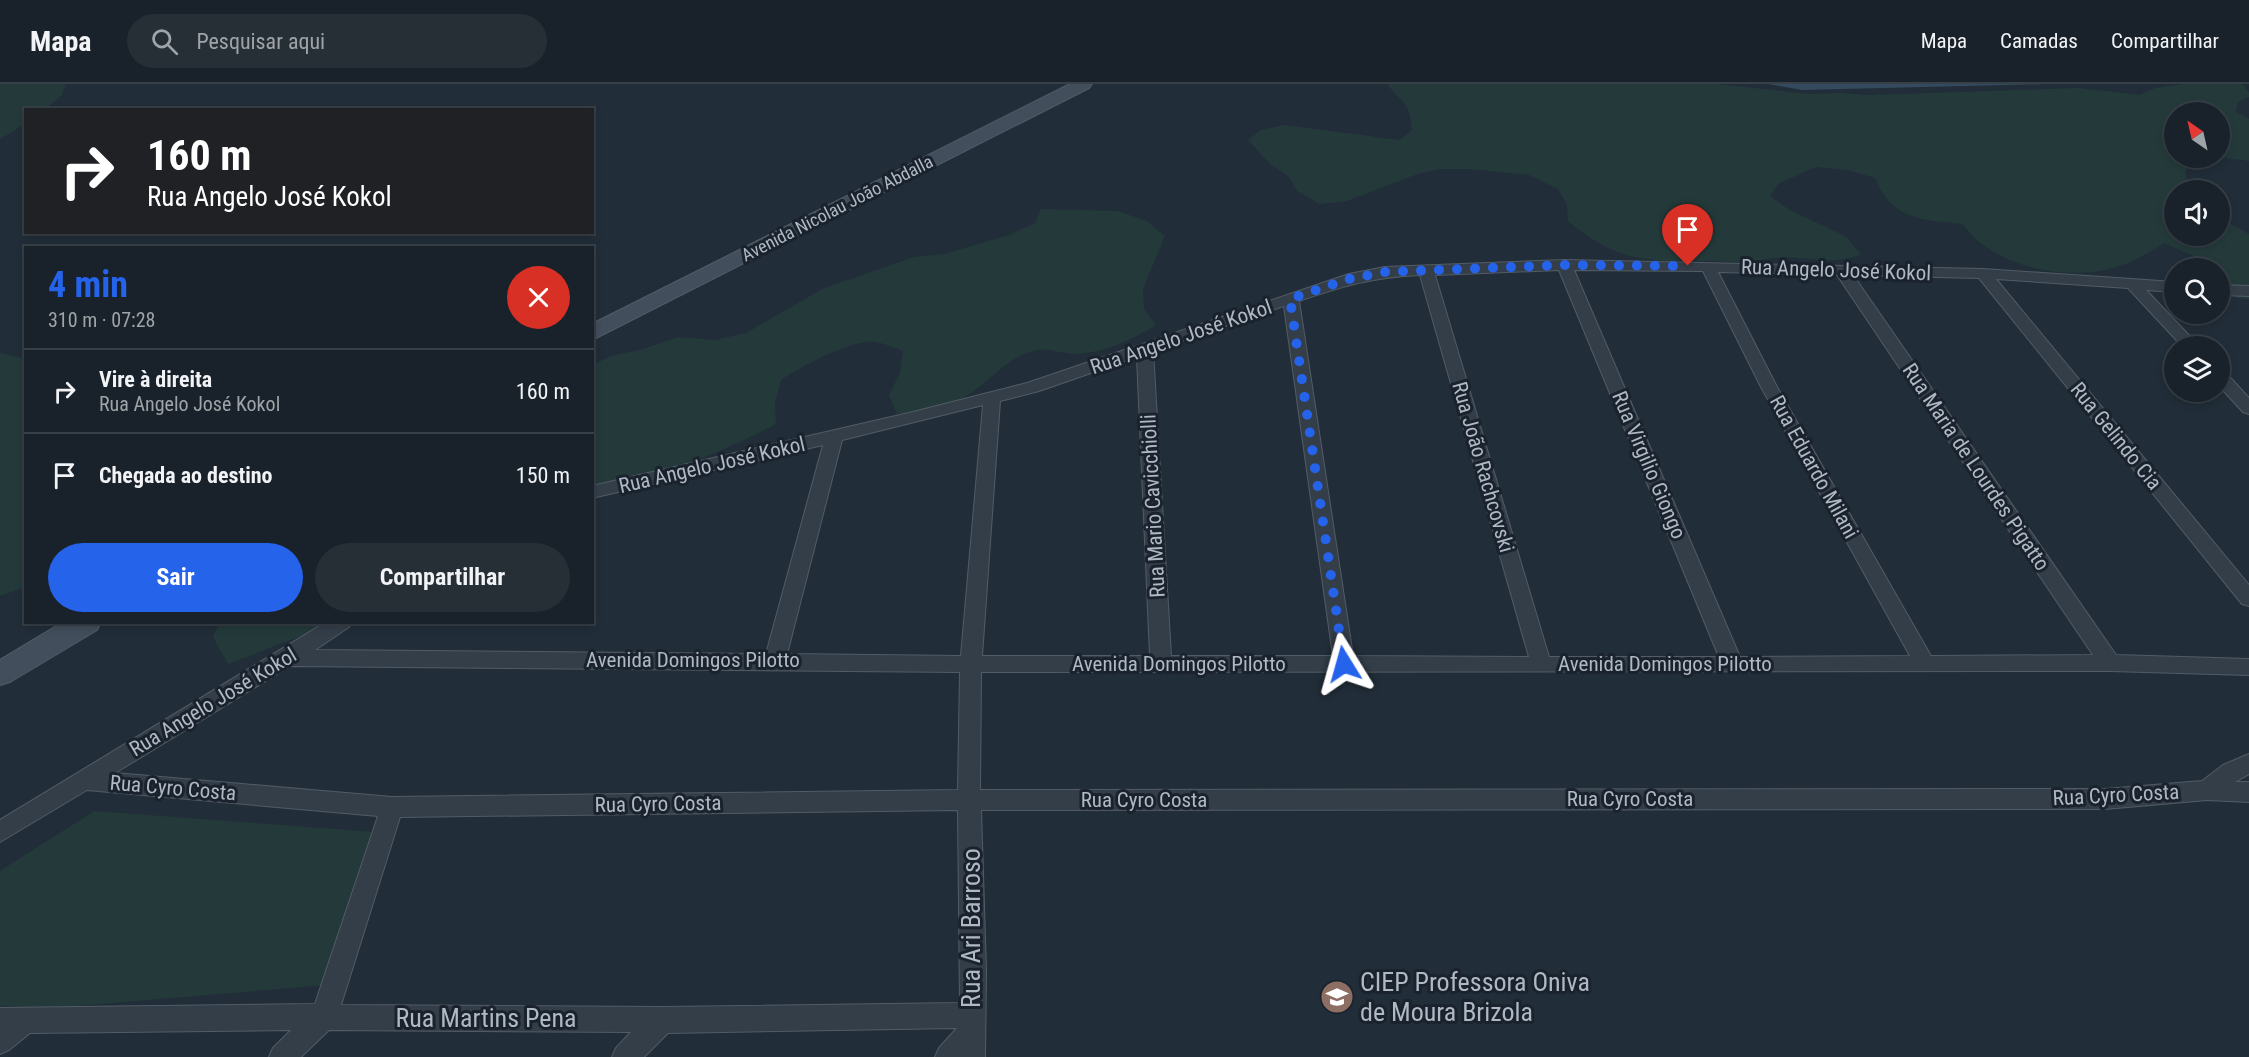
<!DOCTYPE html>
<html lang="pt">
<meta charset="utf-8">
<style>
:root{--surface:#19222a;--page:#262f36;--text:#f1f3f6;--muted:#9fa4a8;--line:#373f47;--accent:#2563eb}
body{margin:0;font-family:"Roboto Condensed",sans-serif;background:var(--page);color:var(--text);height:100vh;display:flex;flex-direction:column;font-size:22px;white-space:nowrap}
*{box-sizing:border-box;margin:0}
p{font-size:20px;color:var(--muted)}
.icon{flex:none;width:33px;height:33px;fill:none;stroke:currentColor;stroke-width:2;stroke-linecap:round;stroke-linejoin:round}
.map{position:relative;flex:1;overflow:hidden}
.details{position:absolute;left:24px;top:162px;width:570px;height:378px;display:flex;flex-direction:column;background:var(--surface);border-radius:0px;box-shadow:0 3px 9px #0003,0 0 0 2px var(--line)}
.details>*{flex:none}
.hud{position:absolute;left:24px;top:24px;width:570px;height:126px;border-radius:0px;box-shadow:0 3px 9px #0003,0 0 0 2px var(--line);background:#202124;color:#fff;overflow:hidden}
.needle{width:39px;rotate:326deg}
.controls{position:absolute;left:2164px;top:18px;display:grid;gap:12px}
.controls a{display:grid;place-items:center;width:66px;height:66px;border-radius:50%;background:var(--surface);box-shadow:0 3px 9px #0003,0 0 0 2px var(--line);font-size:30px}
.pin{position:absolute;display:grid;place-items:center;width:51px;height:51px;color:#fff;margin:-62px -26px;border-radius:50% 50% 50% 0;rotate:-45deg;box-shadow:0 0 6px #0007}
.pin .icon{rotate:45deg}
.me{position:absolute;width:66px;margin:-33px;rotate:352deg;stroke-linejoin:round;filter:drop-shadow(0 0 4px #0008)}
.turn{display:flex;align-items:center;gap:21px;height:126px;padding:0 24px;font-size:27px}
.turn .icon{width:78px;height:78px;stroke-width:2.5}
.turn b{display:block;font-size:42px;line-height:51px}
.round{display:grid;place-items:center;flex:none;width:63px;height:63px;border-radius:32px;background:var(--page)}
.summary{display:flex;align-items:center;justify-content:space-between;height:102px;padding:0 24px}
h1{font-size:36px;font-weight:700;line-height:45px;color:var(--accent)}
.primary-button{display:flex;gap:12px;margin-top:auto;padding:12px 24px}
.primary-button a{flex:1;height:69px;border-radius:36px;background:var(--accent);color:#fff;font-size:24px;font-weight:700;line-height:69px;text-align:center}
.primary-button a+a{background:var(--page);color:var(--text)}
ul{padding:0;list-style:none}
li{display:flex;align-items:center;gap:18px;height:84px;padding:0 24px;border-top:2px solid var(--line)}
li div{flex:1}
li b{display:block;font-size:22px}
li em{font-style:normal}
header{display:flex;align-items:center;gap:36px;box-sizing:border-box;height:84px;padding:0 30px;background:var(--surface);border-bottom:2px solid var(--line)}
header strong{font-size:28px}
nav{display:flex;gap:33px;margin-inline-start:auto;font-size:21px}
.search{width:420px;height:54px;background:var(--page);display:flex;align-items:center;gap:15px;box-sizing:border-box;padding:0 21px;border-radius:33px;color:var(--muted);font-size:22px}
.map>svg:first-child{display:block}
.green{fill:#243a3a}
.water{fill:#354a5f}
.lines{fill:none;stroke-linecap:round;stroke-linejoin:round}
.minor-casing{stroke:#525c66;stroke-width:2}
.secondary-casing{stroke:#525c66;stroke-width:2}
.minor{fill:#343e49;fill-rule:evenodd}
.secondary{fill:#424e5c;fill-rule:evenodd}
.route{stroke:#2563eb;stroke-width:10;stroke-dasharray:0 18}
.labels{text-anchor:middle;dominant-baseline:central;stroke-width:6;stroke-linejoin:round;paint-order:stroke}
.far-street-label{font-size:18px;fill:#afb9c5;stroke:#1a232d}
.street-label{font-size:21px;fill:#afb9c5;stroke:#1a232d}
.near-street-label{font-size:26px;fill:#afb9c5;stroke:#1a232d}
.near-poi-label{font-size:26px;fill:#afb9c5;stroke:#1a232d;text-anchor:start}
</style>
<header>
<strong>Mapa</strong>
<div class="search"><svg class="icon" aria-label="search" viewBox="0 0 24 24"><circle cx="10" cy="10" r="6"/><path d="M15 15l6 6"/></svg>Pesquisar aqui</div>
<nav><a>Mapa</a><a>Camadas</a><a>Compartilhar</a></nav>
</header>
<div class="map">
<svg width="2249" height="973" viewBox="0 0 2249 973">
<rect width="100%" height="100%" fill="#212d38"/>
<g class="green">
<polygon points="0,0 66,0 61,12 47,24 26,26 25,40 0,55"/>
<path d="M 1387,0 L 1716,0 L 1810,10 L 1840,9 L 1868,11 L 2079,4 L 2140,11 L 2155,4 L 2184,0 L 2242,0 L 2249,8 L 2249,13 L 2238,18 L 2236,28 L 2249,35 L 2249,77 L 2220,73 L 2220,28 L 2175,28 L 2175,74 L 2212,74 L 2193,79 L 2185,88 L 2190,106 L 2175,106 L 2175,152 L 2220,152 L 2220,134 L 2249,150 L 2249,215 L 2236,214 L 2220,194 L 2220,184 L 2209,184 L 2198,174 L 2164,159 C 2153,166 2140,174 2128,179 C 2081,198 2017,189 1978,157 C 1972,152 1967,145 1962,140 C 1923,136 1891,136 1875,94 L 1847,86 L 1816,83 L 1778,100 L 1770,112 L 1788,125 L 1847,153 L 1861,171 C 1854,172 1845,176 1838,176 C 1817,178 1796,171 1774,174 C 1763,175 1752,178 1742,178 C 1729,179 1717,176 1705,177 C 1645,178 1615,177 1568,137 L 1567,121 L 1558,105 L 1529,91 L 1470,85 L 1440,85 L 1418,90 L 1347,117 L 1320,120 L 1297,107 L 1289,93 L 1270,80 L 1248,56 L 1261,46 L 1284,41 L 1400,56 L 1412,46 C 1409,16 1403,21 1387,0 Z"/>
<path d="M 1041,125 L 1117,127 L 1147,137 L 1165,152 L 1143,205 L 1144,225 L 1156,241 C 1130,257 1104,269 1074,270 C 1062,270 1049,264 1037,266 C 1003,274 991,299 964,313 C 943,324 921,327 897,330 L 889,311 L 900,289 L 903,267 C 895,264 885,260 876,258 C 853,254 801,283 781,296 L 775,319 L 776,340 C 720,370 653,395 593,410 L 592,281 L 611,272 L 643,265 L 678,253 L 715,256 L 746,249 L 822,205 L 914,173 L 944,170 L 1009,151 L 1035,139 Z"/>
<polygon points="0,269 26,275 25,503 0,512"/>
<polygon points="219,539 334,539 228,580 213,553"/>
<polygon points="94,727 376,748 327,901 51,924 0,922 0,787"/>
</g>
<polygon class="water" points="1768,0 2049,0 1802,6"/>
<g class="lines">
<defs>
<g id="minor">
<path d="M 1565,176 L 1983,185 L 2175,198 L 2175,208 L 2146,206 L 2199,262 L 2182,262 L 2128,204 L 1996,195 L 2249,501 L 2249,522 L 2242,520 L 1979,194 L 1853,191 L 2116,571 L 2249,575 L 2249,591 L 2110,587 L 981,588 L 980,706 L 2105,705 L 2202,697 L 2223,681 L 2249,670 L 2249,690 L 2235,698 L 2249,698 L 2249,718 L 2207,716 L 2105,725 L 981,726 L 986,887 L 985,973 L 935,973 L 939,964 L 957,944 L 668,949 L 644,973 L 612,973 L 616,964 L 631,948 L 329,946 L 301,973 L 269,973 L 273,964 L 291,946 L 30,949 L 9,966 L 0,970 L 0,924 L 315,920 L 378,732 L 87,706 L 0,758 L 0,736 L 326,538 L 352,538 L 349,543 L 315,566 L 766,570 L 823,361 L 592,414 L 592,402 L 913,328 L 1027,299 L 1349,190 L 1385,183 ZM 1559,186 L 1719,573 L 1549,573 L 1435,191 ZM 1574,186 L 1703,187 L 1761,303 L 1910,572 L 1740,573 ZM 1718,188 L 1837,191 L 2093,571 L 1931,572 L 1777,303 ZM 1420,191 L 1529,573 L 1353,572 L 1299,217 C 1343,202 1373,193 1420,191 ZM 1284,222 L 1333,572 L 1171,572 L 1153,267 ZM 1137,273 L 1150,572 L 982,572 L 1000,317 L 1039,307 ZM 983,321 L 961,572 L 787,570 L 842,356 ZM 290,582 L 960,588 L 958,706 L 392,713 L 115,689 ZM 958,726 L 960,919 L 662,923 L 341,921 L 400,733 Z"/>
<polygon points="2220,201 2249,202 2249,212 2220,211"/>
<polygon points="2220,288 2226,289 2249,314 2249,330 2243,328 2220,303"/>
</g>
<g id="secondary">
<polygon points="1070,0 1092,0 1089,4 592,256 592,240"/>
<polygon points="63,538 101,538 97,546 10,598 0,601 0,576"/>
</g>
</defs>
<use href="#minor" class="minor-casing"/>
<use href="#secondary" class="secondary-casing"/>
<use href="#minor" class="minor"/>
<use href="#secondary" class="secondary"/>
</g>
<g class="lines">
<polyline class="route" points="1344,580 1290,215 1349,195 1385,188 1565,181 1688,182"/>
</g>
<defs>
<symbol id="school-disc" viewBox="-11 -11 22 22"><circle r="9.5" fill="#8d6e63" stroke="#1a232d"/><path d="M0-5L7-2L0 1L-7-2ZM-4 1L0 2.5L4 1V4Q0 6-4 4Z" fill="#fff"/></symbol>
</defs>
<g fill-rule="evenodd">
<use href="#school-disc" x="1318" y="894" width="38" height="38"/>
</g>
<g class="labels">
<g class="far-street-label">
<text transform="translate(837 124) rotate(-27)">Avenida Nicolau João Abdalla</text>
</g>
<g class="street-label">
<text transform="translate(1836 186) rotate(2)">Rua Angelo José Kokol</text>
<text transform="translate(1181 253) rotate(-19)">Rua Angelo José Kokol</text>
<text transform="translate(2116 352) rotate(51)">Rua Gelindo Cia</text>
<text transform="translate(712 381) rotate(-13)">Rua Angelo José Kokol</text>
<text transform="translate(1649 381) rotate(67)">Rua Virgilio Giongo</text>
<text transform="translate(1483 383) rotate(74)">Rua João Rachcovski</text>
<text transform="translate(1814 383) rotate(61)">Rua Eduardo Milani</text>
<text transform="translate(1976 383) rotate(56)">Rua Maria de Lourdes Pigatto</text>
<text transform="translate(1153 422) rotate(-93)">Rua Mario Cavicchiolli</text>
<text x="693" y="576">Avenida Domingos Pilotto</text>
<text x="1179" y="580">Avenida Domingos Pilotto</text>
<text x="1665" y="580">Avenida Domingos Pilotto</text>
<text transform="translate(213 618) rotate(-31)">Rua Angelo José Kokol</text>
<text transform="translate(173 704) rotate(5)">Rua Cyro Costa</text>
<text transform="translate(2116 711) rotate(-3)">Rua Cyro Costa</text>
<text x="1630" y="715">Rua Cyro Costa</text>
<text x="1144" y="716">Rua Cyro Costa</text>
<text transform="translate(658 720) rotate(-1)">Rua Cyro Costa</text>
</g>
<g class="near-street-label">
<text transform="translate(971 844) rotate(-90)">Rua Ari Barroso</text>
<text x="486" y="934">Rua Martins Pena</text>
</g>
<g class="near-poi-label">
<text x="1360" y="898">CIEP Professora Oniva<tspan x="1360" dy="30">de Moura Brizola</tspan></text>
</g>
</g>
</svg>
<div class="controls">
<a><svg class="needle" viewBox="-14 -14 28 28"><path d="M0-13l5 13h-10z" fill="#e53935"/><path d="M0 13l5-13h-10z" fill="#9fa4a8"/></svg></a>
<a><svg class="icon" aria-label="sound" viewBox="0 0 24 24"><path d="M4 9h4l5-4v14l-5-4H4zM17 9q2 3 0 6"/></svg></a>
<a><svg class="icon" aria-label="search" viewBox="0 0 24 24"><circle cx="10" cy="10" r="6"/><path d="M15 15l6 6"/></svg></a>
<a><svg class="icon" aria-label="layers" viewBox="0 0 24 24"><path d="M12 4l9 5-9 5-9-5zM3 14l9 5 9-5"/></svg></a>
</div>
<div class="pin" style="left:1688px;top:182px;background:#d93025"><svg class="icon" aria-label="arrive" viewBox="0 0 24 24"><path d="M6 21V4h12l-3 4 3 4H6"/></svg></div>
<svg class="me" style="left:1344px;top:580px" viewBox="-20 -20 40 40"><path d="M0-17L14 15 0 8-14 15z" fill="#2563eb" stroke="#fff" stroke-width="4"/></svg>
<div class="hud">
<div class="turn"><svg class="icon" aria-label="right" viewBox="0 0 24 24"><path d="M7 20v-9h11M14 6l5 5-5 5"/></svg><div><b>160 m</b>Rua Angelo José Kokol</div></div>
</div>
<section class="details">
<div class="summary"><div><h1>4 min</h1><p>310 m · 07:28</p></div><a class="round" style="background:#d93025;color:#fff"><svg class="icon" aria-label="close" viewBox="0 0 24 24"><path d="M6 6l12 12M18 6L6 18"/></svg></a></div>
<ul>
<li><svg class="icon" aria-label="right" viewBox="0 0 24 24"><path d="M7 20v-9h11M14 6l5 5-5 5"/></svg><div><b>Vire à direita</b><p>Rua Angelo José Kokol</p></div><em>160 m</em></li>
<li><svg class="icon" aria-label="arrive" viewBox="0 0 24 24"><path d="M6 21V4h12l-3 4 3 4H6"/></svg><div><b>Chegada ao destino</b></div><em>150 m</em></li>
</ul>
<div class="primary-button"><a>Sair</a><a>Compartilhar</a></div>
</section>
</div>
